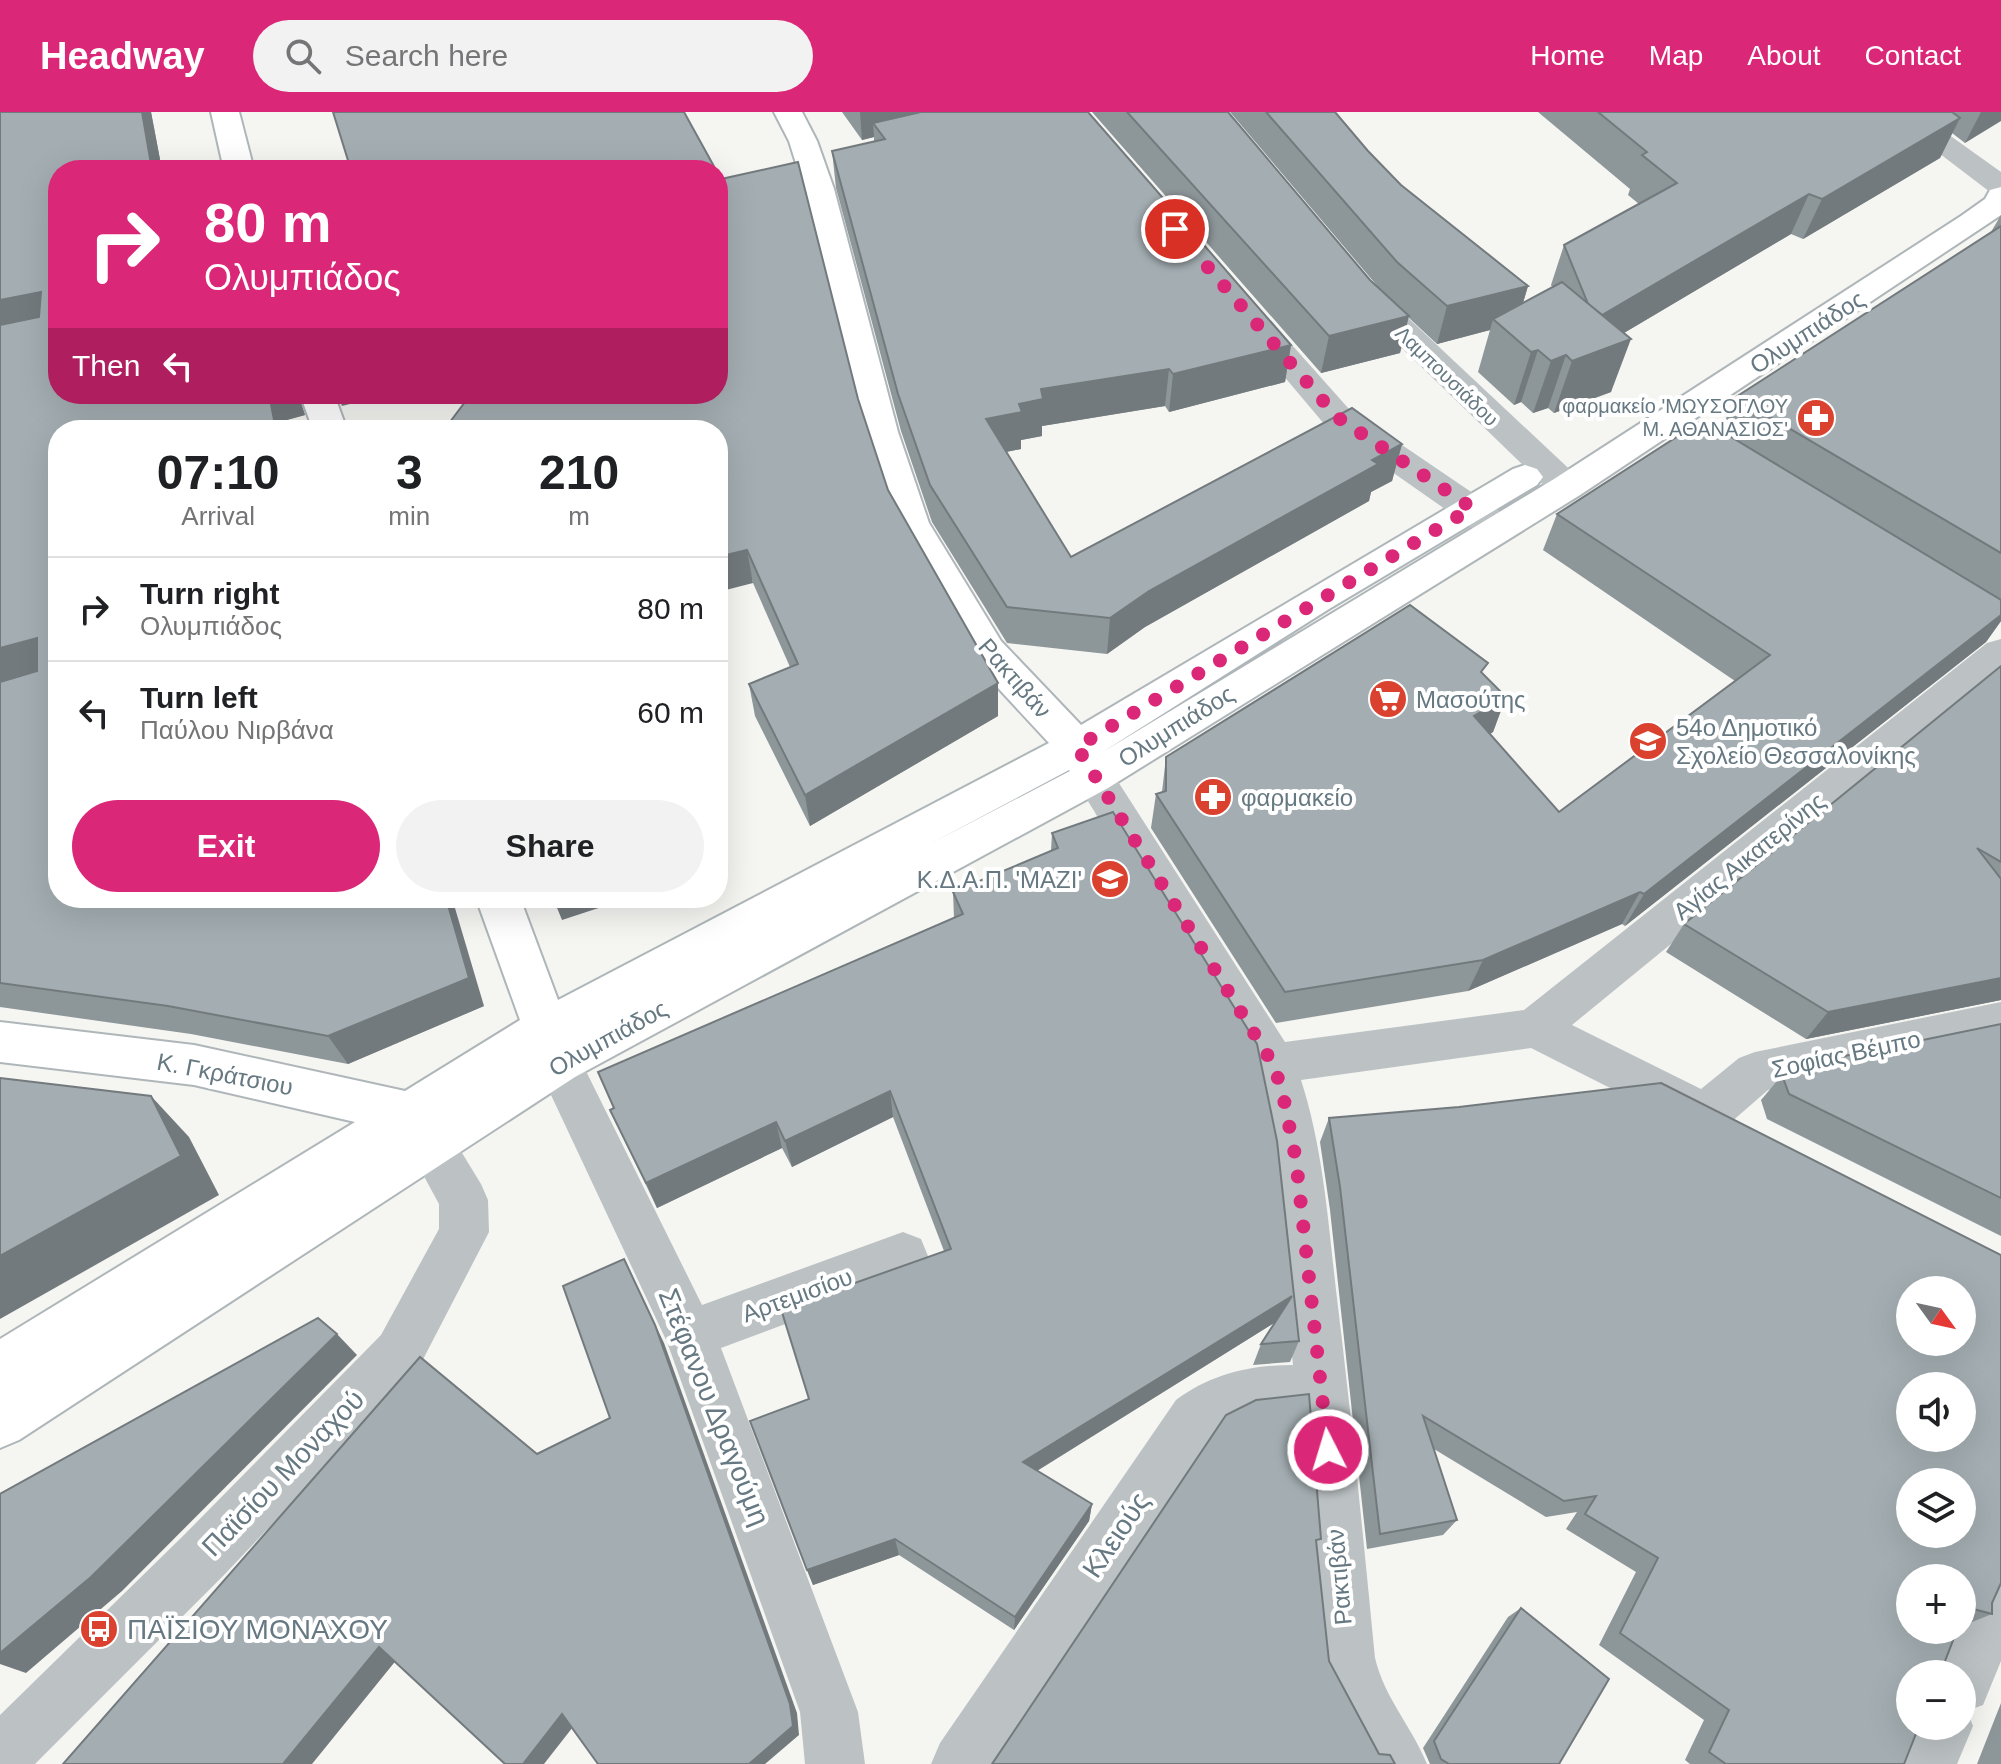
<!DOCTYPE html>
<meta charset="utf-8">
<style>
:root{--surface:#fff;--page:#f2f2f2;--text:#202124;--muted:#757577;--line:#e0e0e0;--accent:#db2777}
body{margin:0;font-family:Helvetica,sans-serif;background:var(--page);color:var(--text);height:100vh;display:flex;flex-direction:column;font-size:30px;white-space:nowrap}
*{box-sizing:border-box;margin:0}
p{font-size:26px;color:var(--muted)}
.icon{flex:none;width:44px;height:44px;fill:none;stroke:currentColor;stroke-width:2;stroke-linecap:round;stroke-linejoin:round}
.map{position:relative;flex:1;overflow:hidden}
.side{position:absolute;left:48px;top:308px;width:680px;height:488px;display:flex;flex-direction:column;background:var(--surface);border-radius:32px;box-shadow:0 8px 32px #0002}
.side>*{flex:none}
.top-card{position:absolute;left:48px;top:48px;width:680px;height:244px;border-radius:32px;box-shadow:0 8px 32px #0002;background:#db2777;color:#fff;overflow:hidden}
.needle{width:52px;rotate:123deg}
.tools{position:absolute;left:1896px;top:1164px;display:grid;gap:16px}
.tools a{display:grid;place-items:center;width:80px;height:80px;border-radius:50%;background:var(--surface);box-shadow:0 8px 32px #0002;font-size:40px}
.pin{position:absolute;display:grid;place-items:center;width:68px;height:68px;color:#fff;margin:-34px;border:4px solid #fff;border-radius:50%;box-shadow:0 2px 8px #0007}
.me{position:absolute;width:88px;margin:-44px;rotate:355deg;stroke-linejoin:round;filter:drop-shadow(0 0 6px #0008)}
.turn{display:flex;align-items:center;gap:28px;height:168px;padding:0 24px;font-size:36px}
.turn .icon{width:104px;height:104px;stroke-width:2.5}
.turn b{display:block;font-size:56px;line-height:68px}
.then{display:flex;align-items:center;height:76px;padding:0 24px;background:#0003;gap:16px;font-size:30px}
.eta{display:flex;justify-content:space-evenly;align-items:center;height:136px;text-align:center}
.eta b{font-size:48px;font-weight:700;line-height:56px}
.primary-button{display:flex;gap:16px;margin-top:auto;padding:16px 24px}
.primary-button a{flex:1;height:92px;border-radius:48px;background:var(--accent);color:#fff;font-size:32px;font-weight:700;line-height:92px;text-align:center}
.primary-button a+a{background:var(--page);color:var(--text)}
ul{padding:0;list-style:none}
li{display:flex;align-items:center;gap:24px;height:104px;padding:0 24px;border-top:2px solid var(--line)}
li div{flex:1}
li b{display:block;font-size:30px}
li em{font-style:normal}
header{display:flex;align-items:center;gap:48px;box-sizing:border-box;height:112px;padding:0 40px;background:var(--accent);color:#fff}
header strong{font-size:38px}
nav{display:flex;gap:44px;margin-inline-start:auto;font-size:28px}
.search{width:560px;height:72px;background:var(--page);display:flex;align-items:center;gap:20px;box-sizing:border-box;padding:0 28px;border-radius:44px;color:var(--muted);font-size:30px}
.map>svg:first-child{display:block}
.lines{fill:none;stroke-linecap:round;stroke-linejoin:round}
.secondary-casing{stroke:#afb6b9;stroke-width:4}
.street{fill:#bcc2c4;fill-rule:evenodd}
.secondary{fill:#fff;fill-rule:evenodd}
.wall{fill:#8d9699;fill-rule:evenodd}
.shaded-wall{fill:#737a7d}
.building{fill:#a4aeb2;stroke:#737a7d;stroke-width:2;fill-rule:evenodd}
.route{stroke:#db2777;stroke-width:14;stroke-dasharray:0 25.2}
.labels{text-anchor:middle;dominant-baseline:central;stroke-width:8;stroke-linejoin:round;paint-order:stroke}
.far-street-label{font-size:20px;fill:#667982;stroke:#fff}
.far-poi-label{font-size:20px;fill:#667982;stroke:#fff;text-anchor:end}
.street-label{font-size:24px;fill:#667982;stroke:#fff}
.poi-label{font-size:24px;fill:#667982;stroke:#fff;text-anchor:start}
.near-street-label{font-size:28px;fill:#667982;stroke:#fff}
.near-poi-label{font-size:28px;fill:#667982;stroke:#fff;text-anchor:start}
</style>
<header>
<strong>Headway</strong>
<div class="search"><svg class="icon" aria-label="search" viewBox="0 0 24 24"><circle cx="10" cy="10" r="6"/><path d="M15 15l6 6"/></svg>Search here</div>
<nav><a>Home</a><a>Map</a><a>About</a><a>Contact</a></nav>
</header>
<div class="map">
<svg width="2001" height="1652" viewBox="0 0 2001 1652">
<rect width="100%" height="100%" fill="#f5f5f2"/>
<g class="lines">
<defs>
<g id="secondary">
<polygon points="211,0 239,0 254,58 224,58"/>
<path d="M 774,0 L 802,0 L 817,29 L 834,77 L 898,320 L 929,411 L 1001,529 L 1081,613 L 1513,357 L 1525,353 L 1537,357 L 1543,365 L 1537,373 L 1329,497 L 1101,641 L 1554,367 L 1961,104 L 1985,87 L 1990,78 L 2001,75 L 2001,103 L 1580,383 L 1108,676 L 575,965 L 19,1328 L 0,1336 L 0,1227 L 355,1010 L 194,973 L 0,950 L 0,910 L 194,933 L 405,979 L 520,908 L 476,786 L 520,786 L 558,888 L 1049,631 L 973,549 L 893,411 L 864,320 L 804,77 L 789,29 ZM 1069,658 L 1070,659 L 928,733 Z"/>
<polygon points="300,282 334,282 347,318 313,318"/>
</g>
</defs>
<use href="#secondary" class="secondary-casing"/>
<g class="street">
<polygon points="1885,0 1917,0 2001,60 2001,83 1990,80"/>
<polygon points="1362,170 1373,173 1580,367 1585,375 1580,383 1567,387 1554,383 1351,187 1346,180 1351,173"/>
<polygon points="1250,195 1261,198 1349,297 1511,407 1516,416 1511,425 1498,428 1485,425 1325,313 1234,205 1239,198"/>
<path d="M 2001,527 L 2001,562 L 1572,913 L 1701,977 L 1739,946 L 1755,940 L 2001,890 L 2001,930 L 1768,978 L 1722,1018 L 1705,1024 L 1531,936 L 1301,968 C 1323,1036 1328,1108 1336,1178 C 1351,1300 1363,1423 1375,1546 C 1385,1587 1411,1613 1427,1652 L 1363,1652 C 1340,1615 1327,1589 1317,1546 L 1298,1305 C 1266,1305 1240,1306 1214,1326 L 996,1652 L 931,1652 L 940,1631 L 1176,1288 C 1211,1262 1250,1253 1293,1253 L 1272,1054 L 1252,958 L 1080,676 L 1074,665 L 1080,654 L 1094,649 L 1108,654 L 1285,930 L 1524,898 L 1987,531 Z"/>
<polygon points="559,931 575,937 702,1193 903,1120 921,1127 928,1144 921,1161 721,1236 858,1600 865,1652 805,1652 800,1600 667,1230 536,951 543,937"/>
<polygon points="431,1011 448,1018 481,1072 488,1088 489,1120 417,1259 225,1462 35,1652 0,1652 0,1603 185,1422 381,1223 439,1117 439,1092 407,1033 414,1018"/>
<polygon points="2001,1454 2001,1549 1983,1593 1967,1599 1973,1614 1957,1652 1897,1652 1914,1614 1962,1614 1962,1562 1937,1562 1956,1518 1962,1518 1962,1505 1981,1462"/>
</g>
<use href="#secondary" class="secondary"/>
</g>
<g class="wall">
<polygon points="0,0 151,0 162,58 58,58 58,282 298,282 305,303 283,309 285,318 58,318 58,786 484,894 348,952 191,922 0,895"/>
<polygon points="842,0 1088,0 1291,233 1285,270 1169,300 1165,294 1042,314 1042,324 1021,328 1021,337 1006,340 1071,445 1402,332 1392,369 1371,380 1369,389 1145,515 1107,542 1007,531 932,410 901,319 836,76 832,39 874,30 874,25 862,28"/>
<polygon points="1092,0 1228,0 1370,168 1379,176 1230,0 1335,0 1368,39 1401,73 1528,174 1523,191 1552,175 1551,173 1564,133 1639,92 1628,83 1630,77 1538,0 2001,0 1965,31 1952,21 1940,46 1803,127 1791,122 1624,221 1611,280 1554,301 1548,296 1533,301 1521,290 1514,293 1478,260 1490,218 1437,232 1408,205 1400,241 1321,261"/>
<polygon points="2001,103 2001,509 1986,530 1625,814 1622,812 1468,879 1276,911 1151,716 1156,682 1162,680 1166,645 1484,563 1506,585 1493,620 1490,622 1559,700 1735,569 1543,438 1557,402 1720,319 1736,285 1991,120"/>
<polygon points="858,287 888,378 998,571 998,604 810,714 755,604 749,572 790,555 753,471 718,318"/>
<polygon points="2001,554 2001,888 1806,927 1666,840 1684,812"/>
<polygon points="1052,721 1299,1229 1290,1250 1253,1253 1261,1232 1274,1211 1037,1359 1092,1392 1089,1409 1014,1518 899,1443 813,1473 807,1458 809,1287 944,1139 893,1005 792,1055 782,1036 657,1096 610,998 954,806 953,780 1051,739"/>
<polygon points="2001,912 2001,1124 1767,1007 1761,988 1782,963"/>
<path d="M 1661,971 L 2001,1143 L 2001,1471 L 1992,1491 L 1992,1502 L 1962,1514 L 1962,1466 L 1910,1466 L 1910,1518 L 1957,1518 L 1940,1562 L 1910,1562 L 1910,1614 L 1919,1614 L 1904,1652 L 1690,1652 L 1685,1648 L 1704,1608 L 1599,1533 L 1636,1460 L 1566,1417 L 1577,1400 L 1546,1405 L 1434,1337 L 1457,1408 L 1443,1423 L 1367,1437 L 1330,1098 L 1320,1030 L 1329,1006 L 1459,995 ZM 1910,1178 L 1962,1178 L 1962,1230 L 1910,1230 ZM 1910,1274 L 1962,1274 L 1962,1326 L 1910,1326 ZM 1910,1370 L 1962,1370 L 1962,1422 L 1910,1422 Z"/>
<polygon points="1521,1496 1559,1652 1430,1652 1423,1636 1508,1505"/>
<polygon points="2001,1591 2001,1652 1977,1652"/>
</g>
<g class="shaded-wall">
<polygon points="142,0 151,0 162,58 152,58"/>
<polygon points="860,0 982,0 873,11 874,25 862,28"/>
<polygon points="1981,0 2001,0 2001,9 1965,31"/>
<polygon points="1960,6 1940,46 1803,127 1822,87"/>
<polygon points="1809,82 1791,122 1585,244 1631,227 1611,280 1554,301 1572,249 1594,207"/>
<polygon points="1528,174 1517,211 1493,207 1490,218 1437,232 1447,194"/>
<polygon points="41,180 58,210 0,226 0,188"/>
<polygon points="1409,204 1400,241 1321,261 1329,224"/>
<polygon points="1291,233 1285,270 1169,300 1173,262"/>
<polygon points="1538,238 1521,290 1514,293 1531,240"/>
<polygon points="1566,243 1548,296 1533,301 1551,249"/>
<polygon points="1169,257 1165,294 1042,314 1042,324 1021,328 1021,337 986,344 986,307 1019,292 1041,277"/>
<polygon points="269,282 298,282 305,303 283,309 285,318 276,318"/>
<polygon points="337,282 390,282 342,294"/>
<polygon points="1402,332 1392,369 1371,380 1369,389 1145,515 1107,542 1110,506 1149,479 1372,348"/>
<polygon points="747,438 753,471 718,480 718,445"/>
<polygon points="2001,503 2001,509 1986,530 1625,814 1644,782"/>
<polygon points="37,526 58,556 0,576 0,536"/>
<polygon points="998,571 998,604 810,714 805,683"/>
<polygon points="1506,585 1493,620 1461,639 1474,604"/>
<polygon points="1640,780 1622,812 1468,879 1483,848"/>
<polygon points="446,786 452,786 484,894 348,952 328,924"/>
<polygon points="553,786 629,786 562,808"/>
<polygon points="2001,866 2001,888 1806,927 1828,900"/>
<polygon points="890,979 893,1005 792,1055 785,1029"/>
<polygon points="151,984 189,1025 219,1083 0,1207 0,1144"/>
<polygon points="776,1010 782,1036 657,1096 646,1071"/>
<polygon points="624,1147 664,1231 797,1601 799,1623 765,1652 749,1652"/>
<polygon points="1292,1184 1282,1206 1022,1368 1023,1350"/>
<polygon points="337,1222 357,1243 122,1479 26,1561 0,1552 0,1541"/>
<polygon points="1092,1392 1089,1409 1014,1518 1015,1505"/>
<polygon points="895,1427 899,1443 813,1473 807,1458"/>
<polygon points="379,1535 398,1546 312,1652 283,1652"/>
<polygon points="562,1602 576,1611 544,1652 523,1652"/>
</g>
<g class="building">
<polygon points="0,0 142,0 152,58 58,58 58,282 269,282 276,318 58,318 58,786 446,786 469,866 328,924 168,894 0,871 0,570 37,559 37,526 0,536 0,213 39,205 41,180 0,188"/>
<polygon points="333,0 684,0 716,58 351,58"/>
<polygon points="921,0 1088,0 1291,233 1173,262 1169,257 1041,277 1043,287 1019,292 1022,300 986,307 1071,445 1352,296 1402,332 1372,348 1378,352 1149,479 1110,506 1007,495 930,373 898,282 832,39 885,27 873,11"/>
<polygon points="1127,0 1228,0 1370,168 1409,204 1329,224"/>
<polygon points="1266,0 1335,0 1368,39 1401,73 1528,174 1447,194 1397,150"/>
<polygon points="1598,0 1952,0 1960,6 1822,87 1809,82 1602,203 1588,192 1564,133 1677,71 1642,43 1647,40"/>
<polygon points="798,50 858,287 888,378 998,571 805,683 749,572 798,552 747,438 718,445 718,318 444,318 471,282 718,282 718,61 721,67"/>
<polygon points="2001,114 2001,441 1736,285"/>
<polygon points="1562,170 1631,227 1572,249 1566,243 1551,249 1538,238 1531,240 1493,207"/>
<polygon points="1703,308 2001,488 2001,503 1644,782 1640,780 1483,848 1285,880 1156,682 1166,679 1166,645 1410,493 1488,551 1481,560 1506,585 1474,604 1559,700 1770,543 1557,402"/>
<polygon points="2001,554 2001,750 1977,736 2001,767 2001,866 1828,900 1684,812"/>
<polygon points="1113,700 1257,932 1277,1029 1299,1229 1261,1232 1292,1184 1023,1350 1092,1392 1015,1505 895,1427 807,1458 750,1309 809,1287 781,1197 951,1137 890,979 785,1029 776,1010 646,1071 610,998 614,996 598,960 963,802 953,780 1058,736 1052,721"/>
<polygon points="2001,912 2001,1086 1789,982 1782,963 1791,955"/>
<polygon points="0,966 151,984 181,1044 0,1144"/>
<path d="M 1661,971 L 2001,1143 L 2001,1471 L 1992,1491 L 1992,1502 L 1966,1495 L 1962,1505 L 1962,1466 L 1910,1466 L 1910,1518 L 1957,1518 L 1940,1562 L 1910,1562 L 1910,1614 L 1919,1614 L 1904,1652 L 1726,1652 L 1709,1640 L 1729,1598 L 1620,1521 L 1658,1446 L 1585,1402 L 1596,1384 L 1564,1389 L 1423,1304 L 1457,1408 L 1380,1422 L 1340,1075 L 1329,1006 L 1459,995 ZM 1910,1178 L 1962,1178 L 1962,1230 L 1910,1230 ZM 1910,1274 L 1962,1274 L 1962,1326 L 1910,1326 ZM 1910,1370 L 1962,1370 L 1962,1422 L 1910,1422 Z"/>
<polygon points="624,1147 655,1213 790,1592 793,1614 749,1652 598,1652 562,1602 523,1652 505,1652 379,1535 283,1652 63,1652 420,1245 537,1342 610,1306 563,1174"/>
<polygon points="318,1206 337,1222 91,1465 0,1541 0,1382"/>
<polygon points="1309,1282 1321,1427 1316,1428 1329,1549 1379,1642 1390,1643 1395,1652 992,1652 1226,1303 1256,1288"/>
<polygon points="1521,1496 1609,1567 1559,1652 1449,1652 1441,1647 1434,1629"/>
</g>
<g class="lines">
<polyline class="route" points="1175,117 1337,305 1472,396 1077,635 1273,952 1282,978 1296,1048 1328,1338"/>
</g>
<defs>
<symbol id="pharmacy-disc" viewBox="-11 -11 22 22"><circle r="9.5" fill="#da412e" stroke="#fff"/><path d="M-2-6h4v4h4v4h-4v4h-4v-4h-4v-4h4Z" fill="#fff"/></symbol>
<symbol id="supermarket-disc" viewBox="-11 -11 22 22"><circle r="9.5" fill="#da412e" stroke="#fff"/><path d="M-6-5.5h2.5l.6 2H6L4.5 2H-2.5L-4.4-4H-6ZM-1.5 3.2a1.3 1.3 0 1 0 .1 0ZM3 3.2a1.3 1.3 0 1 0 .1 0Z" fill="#fff"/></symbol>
<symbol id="school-disc" viewBox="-11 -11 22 22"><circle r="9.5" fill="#da412e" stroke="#fff"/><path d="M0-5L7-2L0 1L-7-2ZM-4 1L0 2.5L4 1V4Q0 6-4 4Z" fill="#fff"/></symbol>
<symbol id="bus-disc" viewBox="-11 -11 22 22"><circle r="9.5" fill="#da412e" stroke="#fff"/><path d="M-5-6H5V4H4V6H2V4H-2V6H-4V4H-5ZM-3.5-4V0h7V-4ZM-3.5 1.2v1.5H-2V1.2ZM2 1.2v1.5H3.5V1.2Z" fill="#fff"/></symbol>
</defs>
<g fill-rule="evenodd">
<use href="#pharmacy-disc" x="1794" y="284" width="44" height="44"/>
<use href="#supermarket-disc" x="1366" y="565" width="44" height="44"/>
<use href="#school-disc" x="1626" y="607" width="44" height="44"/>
<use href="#pharmacy-disc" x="1191" y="663" width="44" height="44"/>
<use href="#school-disc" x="1088" y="745" width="44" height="44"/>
<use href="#bus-disc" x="77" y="1495" width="44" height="44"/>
</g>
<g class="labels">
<g class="far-street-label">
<text transform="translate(1447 264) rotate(44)">Λαμπουσιάδου</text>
</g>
<g class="far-poi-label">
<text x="1788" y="294">φαρμακείο 'ΜΩΥΣΟΓΛΟΥ<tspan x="1788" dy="23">Μ. ΑΘΑΝΑΣΙΟΣ'</tspan></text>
</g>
<g class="street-label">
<text transform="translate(1807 220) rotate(-33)">Ολυμπιάδος</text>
<text transform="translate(1015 566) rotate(49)">Ρακτιβάν</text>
<text transform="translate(1176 614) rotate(-32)">Ολυμπιάδος</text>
<text transform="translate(1749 744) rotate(-39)">Αγίας Αικατερίνης</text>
<text transform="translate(608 926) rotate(-29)">Ολυμπιάδος</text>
<text transform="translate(1846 942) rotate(-12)">Σοφίας Βέμπο</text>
<text transform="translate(225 962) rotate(11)">Κ. Γκράτσιου</text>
<text transform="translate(797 1183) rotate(-20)">Αρτεμισίου</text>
<text transform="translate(1339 1465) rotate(-95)">Ρακτιβάν</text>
</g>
<g class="poi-label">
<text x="1416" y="587">Μασούτης</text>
<text x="1676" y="615">54ο Δημοτικό<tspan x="1676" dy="28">Σχολείο Θεσσαλονίκης</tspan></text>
<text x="1241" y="685">φαρμακείο</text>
<text x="1082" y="767" text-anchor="end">Κ.Δ.Α.Π. 'ΜΑΖΙ'</text>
</g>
<g class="near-street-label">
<text transform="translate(714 1295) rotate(68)">Στέφανου Δραγούμη</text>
<text transform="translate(283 1361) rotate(-46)">Παϊσίου Μοναχού</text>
<text transform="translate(1116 1423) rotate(-56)">Κλειούς</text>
</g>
<g class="near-poi-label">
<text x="127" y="1517">ΠΑΪΣΙΟΥ ΜΟΝΑΧΟΥ</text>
</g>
</g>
</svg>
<div class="tools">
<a><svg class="needle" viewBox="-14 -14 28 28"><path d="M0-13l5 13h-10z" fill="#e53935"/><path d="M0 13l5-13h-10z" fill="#757577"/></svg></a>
<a><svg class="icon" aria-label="sound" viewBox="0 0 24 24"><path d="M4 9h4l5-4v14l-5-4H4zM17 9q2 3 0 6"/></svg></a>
<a><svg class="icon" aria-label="layers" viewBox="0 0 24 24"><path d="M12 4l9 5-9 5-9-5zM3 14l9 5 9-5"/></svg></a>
<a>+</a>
<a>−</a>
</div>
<div class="pin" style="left:1175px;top:117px;background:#d93025"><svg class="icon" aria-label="arrive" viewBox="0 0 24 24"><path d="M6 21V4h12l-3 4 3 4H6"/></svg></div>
<svg class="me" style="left:1328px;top:1338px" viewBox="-20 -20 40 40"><circle r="17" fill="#db2777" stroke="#fff" stroke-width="3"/><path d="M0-11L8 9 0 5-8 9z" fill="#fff"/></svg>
<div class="top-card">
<div class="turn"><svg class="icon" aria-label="right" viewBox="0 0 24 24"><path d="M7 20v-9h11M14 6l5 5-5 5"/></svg><div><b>80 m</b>Ολυμπιάδος</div></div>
<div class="then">Then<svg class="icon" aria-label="left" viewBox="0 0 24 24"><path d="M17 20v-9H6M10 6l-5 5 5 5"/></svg></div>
</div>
<section class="side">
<div class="eta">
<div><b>07:10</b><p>Arrival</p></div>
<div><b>3</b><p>min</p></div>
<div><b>210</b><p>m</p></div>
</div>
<ul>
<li><svg class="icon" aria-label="right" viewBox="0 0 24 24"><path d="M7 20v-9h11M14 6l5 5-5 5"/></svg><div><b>Turn right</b><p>Ολυμπιάδος</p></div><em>80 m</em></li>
<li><svg class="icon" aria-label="left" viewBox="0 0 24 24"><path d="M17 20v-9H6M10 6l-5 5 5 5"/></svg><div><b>Turn left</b><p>Παύλου Νιρβάνα</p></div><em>60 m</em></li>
</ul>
<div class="primary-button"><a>Exit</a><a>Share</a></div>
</section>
</div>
